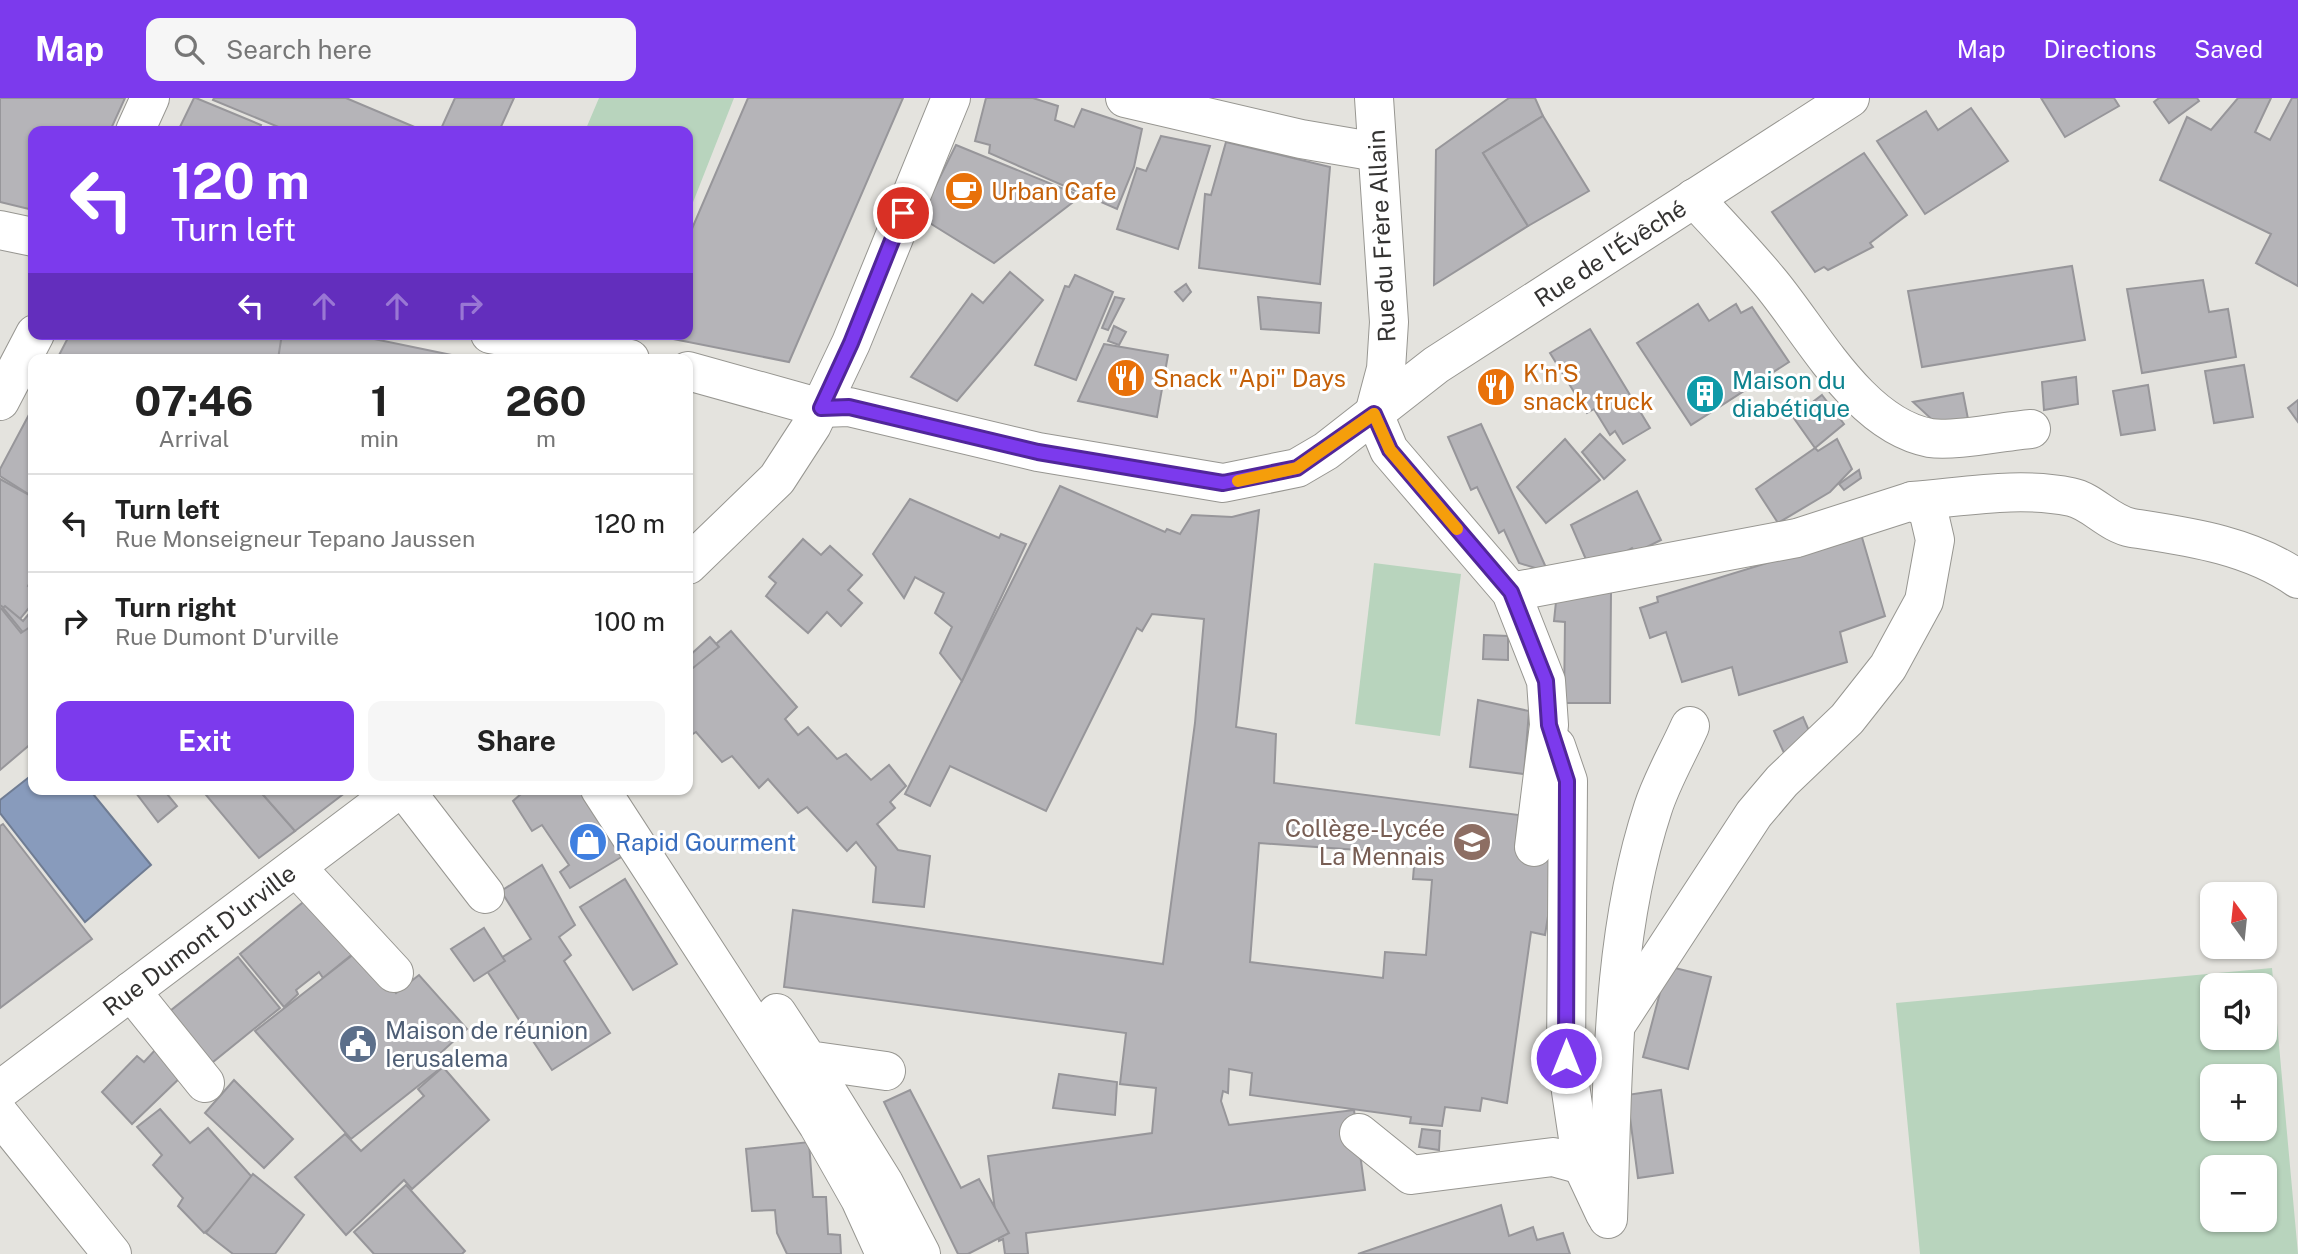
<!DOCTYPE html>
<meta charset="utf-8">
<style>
:root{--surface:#fff;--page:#f6f6f6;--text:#222;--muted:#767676;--line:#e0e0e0;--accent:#7c3aed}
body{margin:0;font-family:"Public Sans",sans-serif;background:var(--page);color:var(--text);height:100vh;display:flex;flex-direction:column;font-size:26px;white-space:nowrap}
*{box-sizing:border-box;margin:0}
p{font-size:23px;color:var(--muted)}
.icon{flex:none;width:38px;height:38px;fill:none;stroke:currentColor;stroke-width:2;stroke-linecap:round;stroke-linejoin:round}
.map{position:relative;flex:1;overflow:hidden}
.side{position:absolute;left:28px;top:256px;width:665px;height:441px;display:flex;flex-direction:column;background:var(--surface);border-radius:14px;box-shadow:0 2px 5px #0004}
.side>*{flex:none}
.hud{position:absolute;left:28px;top:28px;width:665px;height:214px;border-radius:14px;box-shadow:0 2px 5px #0004;background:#7c3aed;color:#fff;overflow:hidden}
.needle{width:46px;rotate:345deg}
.controls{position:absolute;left:2200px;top:784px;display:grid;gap:14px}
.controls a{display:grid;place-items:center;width:77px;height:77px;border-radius:14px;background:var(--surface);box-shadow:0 2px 5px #0004;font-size:35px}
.pin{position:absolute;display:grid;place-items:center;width:60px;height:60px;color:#fff;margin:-30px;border:4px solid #fff;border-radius:50%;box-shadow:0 2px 7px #0007}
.me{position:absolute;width:77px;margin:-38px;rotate:0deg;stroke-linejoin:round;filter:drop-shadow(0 0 5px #0008)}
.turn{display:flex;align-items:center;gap:24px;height:147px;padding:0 28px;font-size:32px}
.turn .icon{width:91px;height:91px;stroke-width:2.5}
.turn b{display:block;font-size:49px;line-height:60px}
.lanes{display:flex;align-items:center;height:66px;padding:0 28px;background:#0003;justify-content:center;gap:35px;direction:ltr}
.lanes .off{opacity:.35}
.eta{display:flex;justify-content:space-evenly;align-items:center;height:119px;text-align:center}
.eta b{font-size:42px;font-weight:700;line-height:49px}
.action{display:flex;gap:14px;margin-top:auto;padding:14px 28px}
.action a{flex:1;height:80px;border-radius:14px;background:var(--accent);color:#fff;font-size:28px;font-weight:700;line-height:80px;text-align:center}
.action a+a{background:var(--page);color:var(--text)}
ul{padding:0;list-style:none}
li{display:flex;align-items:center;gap:21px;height:98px;padding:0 28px;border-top:2px solid var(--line)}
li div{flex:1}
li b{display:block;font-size:26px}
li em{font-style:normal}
header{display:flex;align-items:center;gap:42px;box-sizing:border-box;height:98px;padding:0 35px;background:var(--accent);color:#fff}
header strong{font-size:33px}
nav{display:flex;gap:38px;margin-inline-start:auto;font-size:24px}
.search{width:490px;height:63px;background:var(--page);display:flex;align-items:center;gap:18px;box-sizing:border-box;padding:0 24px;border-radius:14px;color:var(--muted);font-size:26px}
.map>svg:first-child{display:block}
.green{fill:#b8d4bd;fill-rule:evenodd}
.water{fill:#889bbc;stroke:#6f7c93;stroke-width:2}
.building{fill:#b5b4b8;stroke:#97969a;stroke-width:2;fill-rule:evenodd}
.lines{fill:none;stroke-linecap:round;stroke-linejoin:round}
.minor-casing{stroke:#979691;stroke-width:40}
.major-casing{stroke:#979691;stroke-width:40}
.minor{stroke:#fff;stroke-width:38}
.major{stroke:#fff;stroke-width:38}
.route-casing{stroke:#51269a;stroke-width:18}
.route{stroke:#7c3aed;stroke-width:12}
.slow{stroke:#f59e0b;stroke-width:12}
.labels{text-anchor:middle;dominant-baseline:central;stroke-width:6;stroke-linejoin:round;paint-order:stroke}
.food-label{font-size:24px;fill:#c56008;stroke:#fff;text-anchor:start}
.street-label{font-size:24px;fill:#343332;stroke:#fff}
.culture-label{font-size:24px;fill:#0d838f;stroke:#fff;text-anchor:start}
.education-label{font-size:24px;fill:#785e54;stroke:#fff;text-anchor:end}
.shop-label{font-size:24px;fill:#366cbe;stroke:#fff;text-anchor:start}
.service-label{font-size:24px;fill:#4e5e75;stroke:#fff;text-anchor:start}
</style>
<header>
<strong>Map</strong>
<div class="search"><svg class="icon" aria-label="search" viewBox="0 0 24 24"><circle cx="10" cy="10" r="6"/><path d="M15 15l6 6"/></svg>Search here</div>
<nav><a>Map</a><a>Directions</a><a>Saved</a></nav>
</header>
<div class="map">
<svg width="2298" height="1156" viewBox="0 0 2298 1156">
<rect width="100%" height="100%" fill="#e4e3de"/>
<g class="green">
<polygon points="599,0 734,0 688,117 688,33 585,33"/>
<polygon points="1374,465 1461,476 1440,638 1355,626"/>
<path d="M 2272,870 L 2298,1156 L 1920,1156 L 1896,905 ZM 2212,887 L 2264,887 L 2264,940 L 2212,940 ZM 2212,978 L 2264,978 L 2264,1031 L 2212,1031 ZM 2212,1069 L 2264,1069 L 2264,1122 L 2212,1122 Z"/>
</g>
<polygon class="water" points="33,676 33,691 89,691 151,767 85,824 0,715 0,702"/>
<g class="building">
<polygon points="0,0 125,0 110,33 33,33 33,112 0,104"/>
<polygon points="194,0 196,0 261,27 258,33 178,33"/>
<polygon points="214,0 346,0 424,33 288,33 213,2"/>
<polygon points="455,0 514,0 499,33 440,33"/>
<polygon points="748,0 903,0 789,264 648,236 688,236 688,140"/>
<polygon points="986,0 1033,0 1058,8 1055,22 1074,29 1082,11 1142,31 1134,69 1117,111 989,55 990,47 975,43"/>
<polygon points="1509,0 1535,0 1543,18 1483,55 1528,128 1434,187 1436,52"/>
<polygon points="2041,0 2114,0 2119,8 2065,39"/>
<polygon points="2159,0 2197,0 2199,3 2169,25 2154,4"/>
<polygon points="2238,0 2271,0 2255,34 2270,42 2292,0 2298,0 2298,188 2256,165 2271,136 2160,82 2187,19 2211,32"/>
<polygon points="1971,10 2008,63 1925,116 1877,43 1926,13 1938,32"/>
<polygon points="1543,18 1589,93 1528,128 1483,55"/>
<polygon points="1161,38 1210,48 1178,151 1117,131 1137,70 1146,73"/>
<polygon points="1226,44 1330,69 1320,186 1199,170 1205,96 1211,97"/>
<polygon points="956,47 1081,98 994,165 920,119"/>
<polygon points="1864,55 1907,117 1870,145 1873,149 1828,172 1824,169 1815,174 1772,114"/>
<polygon points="2072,168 2085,242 1922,269 1908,193"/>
<polygon points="1010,174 1043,202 957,303 911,279 972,196 983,205"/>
<polygon points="1075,177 1113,194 1076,282 1035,267 1065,188 1069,189"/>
<polygon points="2203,182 2209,214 2228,211 2236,259 2142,275 2127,191"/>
<polygon points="1186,186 1191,194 1183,203 1175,194"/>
<polygon points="1115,199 1124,201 1108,232 1102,230"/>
<polygon points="1258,199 1321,205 1319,235 1261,231"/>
<polygon points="1698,206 1709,223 1736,206 1741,215 1752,209 1789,264 1691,327 1637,245"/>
<polygon points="1114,228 1126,234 1119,247 1108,243"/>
<polygon points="1590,231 1650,330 1623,346 1615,333 1610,337 1594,311 1587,315 1550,255"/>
<polygon points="70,236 286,236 282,261 57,261"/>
<polygon points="282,236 350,236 471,261 278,261"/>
<polygon points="1104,246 1168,257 1157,319 1078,303"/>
<polygon points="2244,267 2253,319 2214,325 2205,273"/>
<polygon points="2076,279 2078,306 2044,312 2042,284"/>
<polygon points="2148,287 2155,332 2121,337 2113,293"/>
<polygon points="1963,295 1968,321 1939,328 1913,304"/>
<polygon points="1822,297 1844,326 1815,350 1793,319"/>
<polygon points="2298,302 2298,324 2288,310"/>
<polygon points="32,311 33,312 33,399 0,378 0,371"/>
<polygon points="1481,326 1525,423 1548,474 1519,465 1504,432 1499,435 1477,389 1471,392 1448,339"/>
<polygon points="1600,336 1625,362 1604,381 1582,354"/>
<polygon points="1565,341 1600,382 1546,425 1517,389"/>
<polygon points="1837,341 1852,371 1830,394 1778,425 1756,391 1815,350 1818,353"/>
<polygon points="1859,372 1861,380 1844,392 1839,386"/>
<polygon points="0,381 33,399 33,479 28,488 33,492 33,505 20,521 0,507"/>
<path d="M 1060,388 L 1165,434 L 1167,431 L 1180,436 L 1192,417 L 1232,419 L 1259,412 L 1236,629 L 1276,636 L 1274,685 L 1519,717 L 1515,751 L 1558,756 L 1545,837 L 1531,834 L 1507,1005 L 1482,1000 L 1480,1013 L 1445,1009 L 1442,1028 L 1410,1025 L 1411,1019 L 1250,997 L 1252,975 L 1229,971 L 1228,995 L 1223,993 L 1221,1003 L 1229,1027 L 1354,1012 L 1365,1092 L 1026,1135 L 1028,1156 L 1005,1156 L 1003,1141 L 999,1143 L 988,1058 L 1152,1035 L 1156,990 L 1120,986 L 1126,935 L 784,889 L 793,812 L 1163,866 L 1195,625 L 1204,521 L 1152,516 L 1142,533 L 1137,530 L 1046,713 L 950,668 L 930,708 L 905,696 ZM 1259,745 L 1415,756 L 1413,781 L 1432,782 L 1426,857 L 1385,854 L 1383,880 L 1250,864 Z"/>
<polygon points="1637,393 1661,442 1635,455 1632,450 1591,473 1571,427"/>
<polygon points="910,401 999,440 1001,436 1026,446 962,583 940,555 952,529 935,515 944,495 915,479 904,500 873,456"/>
<polygon points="1861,436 1885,518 1840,534 1847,564 1739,597 1732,569 1682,584 1666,534 1650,540 1640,510 1658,504 1657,499"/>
<polygon points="803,441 821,457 830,448 862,477 848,492 862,505 841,528 827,514 808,535 766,498 776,485 769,479"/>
<polygon points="1557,494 1611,494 1610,605 1564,605 1565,524 1554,523"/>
<polygon points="5,508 23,523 33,511 33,532 25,537 3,510"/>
<polygon points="0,509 21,535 33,527 33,644 0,672"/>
<polygon points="731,533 797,609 785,621 798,637 808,629 837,661 846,656 871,682 889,667 906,688 890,704 895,710 877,726 898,752 930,758 924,809 873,804 876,769 856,744 847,753 807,709 798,715 768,681 759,690 732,658 722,664 696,634 688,639 688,570"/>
<polygon points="1484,537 1508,538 1508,562 1483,561"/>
<polygon points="710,539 719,549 688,574 688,559"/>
<polygon points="1478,602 1529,613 1524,676 1470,669"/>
<polygon points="1803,619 1813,642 1784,655 1774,633"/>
<polygon points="133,691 163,691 177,708 158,724"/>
<polygon points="201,691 258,691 295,733 259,760"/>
<polygon points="258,691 350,691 295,733"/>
<polygon points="519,691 589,691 628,755 570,790 560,774 569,767 542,727 532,733 513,703 522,695"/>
<polygon points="3,726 92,841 0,910 0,728"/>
<polygon points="542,767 575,827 559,839 571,857 564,863 610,935 552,972 485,870 531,841 501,793"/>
<polygon points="625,781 677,866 633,892 580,809"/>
<polygon points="307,801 355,854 323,880 319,874 296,892 298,896 284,909 240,856"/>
<polygon points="484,830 505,863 474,883 451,851"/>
<polygon points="359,852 396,895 419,877 467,931 435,960 442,969 351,1041 255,933"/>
<polygon points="238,859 280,910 208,968 165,917"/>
<polygon points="1667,868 1711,879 1688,971 1643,959"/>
<polygon points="156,951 186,974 132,1026 102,994 137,958 144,964"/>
<polygon points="443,969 489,1022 412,1091 404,1082 346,1137 295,1079 345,1036 361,1053 424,998 418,991"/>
<polygon points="1059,976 1117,984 1115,1017 1053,1010"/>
<polygon points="234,982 293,1041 264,1070 205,1015"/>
<polygon points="910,992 961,1090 979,1081 1009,1135 968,1156 958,1156 884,1004"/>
<polygon points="1661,992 1673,1075 1638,1080 1627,997"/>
<polygon points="160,1011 190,1045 208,1030 260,1088 204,1135 178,1108 183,1100 153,1067 162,1057 137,1029"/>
<polygon points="1422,1031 1440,1033 1439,1052 1419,1049"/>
<polygon points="809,1044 813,1099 826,1099 828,1136 840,1137 841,1156 787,1156 777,1135 775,1112 752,1113 746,1051"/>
<polygon points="253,1076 304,1117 275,1156 233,1156 206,1135"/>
<polygon points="406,1087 465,1153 462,1156 374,1156 354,1134"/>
<polygon points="1501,1107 1509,1138 1533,1129 1537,1142 1563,1135 1570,1156 1358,1156"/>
</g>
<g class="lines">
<defs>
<g id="minor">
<polyline points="1125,0 1301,41 1377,54"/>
<polyline points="1374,0 1389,224 1386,271 1374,316 1389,352 1511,494 1546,583 1549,627 1534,749"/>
<polyline points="135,33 150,0"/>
<path d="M 1694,100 C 1719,127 1745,154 1769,183 C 1812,234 1859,327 1930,340 C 1953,344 2005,333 2031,331"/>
<polyline points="0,132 33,139"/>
<polyline points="490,236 630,261"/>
<polyline points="688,273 821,310"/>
<polyline points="0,303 35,236"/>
<path d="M 1912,403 C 1964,399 2019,388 2071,399 C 2092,403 2109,426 2132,430 C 2190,439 2249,447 2298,481"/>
<polyline points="1511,494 1797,440 1912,403 1928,412 1935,442 1924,503 1888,569 1847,621 1782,683 1754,716 1616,927"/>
<polyline points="1556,648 1568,683 1566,960 1582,1067 1605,1116"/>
<polyline points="404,691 485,796"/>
<polyline points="600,691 818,1027 860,1101 885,1156"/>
<polyline points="296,769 394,875"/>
<polyline points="131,893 205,985"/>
<polyline points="777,915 808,962 886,973"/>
<polyline points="825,990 884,1085 921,1156"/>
<polyline points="0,1017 112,1156"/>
<polyline points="1359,1035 1411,1077 1553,1059 1582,1067"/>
<path d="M 1608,1121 C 1613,984 1610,841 1653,710 C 1662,682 1678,655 1690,628"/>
</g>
<g id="major">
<polyline points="821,310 849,309 1038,354 1223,385 1297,370 1326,353 1436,267 1850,0"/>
<polyline points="688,467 777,381 812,327 851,245 951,0"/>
<polyline points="0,992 399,691"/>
</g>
</defs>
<use href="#minor" class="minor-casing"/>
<use href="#major" class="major-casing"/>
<use href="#minor" class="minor"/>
<use href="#major" class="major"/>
</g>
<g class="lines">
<defs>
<polyline id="route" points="903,115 851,245 821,310 849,309 1038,354 1223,385 1297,370 1374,316 1390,352 1511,494 1546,583 1549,627 1567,683 1566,960"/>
</defs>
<use href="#route" class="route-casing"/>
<use href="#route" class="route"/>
<polyline class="slow" points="1238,383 1297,370 1374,316 1390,352 1457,431"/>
</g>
<defs>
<symbol id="cafe-disc" viewBox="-11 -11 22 22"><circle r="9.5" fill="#e8710a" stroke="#fff"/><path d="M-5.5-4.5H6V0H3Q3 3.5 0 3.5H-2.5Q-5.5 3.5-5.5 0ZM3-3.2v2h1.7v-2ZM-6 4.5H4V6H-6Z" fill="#fff"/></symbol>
<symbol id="restaurant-disc" viewBox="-11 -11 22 22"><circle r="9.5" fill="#e8710a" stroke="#fff"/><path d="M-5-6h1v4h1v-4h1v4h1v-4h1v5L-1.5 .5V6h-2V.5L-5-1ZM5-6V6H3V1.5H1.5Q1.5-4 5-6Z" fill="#fff"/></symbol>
<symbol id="building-disc" viewBox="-11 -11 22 22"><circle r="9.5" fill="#0f9aa8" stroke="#fff"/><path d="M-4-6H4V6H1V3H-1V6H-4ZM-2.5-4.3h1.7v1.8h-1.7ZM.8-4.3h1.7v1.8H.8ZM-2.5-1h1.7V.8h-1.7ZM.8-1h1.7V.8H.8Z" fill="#fff"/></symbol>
<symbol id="shop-disc" viewBox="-11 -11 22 22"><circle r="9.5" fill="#3f7fe0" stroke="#fff"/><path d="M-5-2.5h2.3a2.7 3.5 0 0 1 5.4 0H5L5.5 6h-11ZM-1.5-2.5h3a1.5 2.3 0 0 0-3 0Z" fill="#fff"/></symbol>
<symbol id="school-disc" viewBox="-11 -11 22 22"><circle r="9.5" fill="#8d6e63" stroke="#fff"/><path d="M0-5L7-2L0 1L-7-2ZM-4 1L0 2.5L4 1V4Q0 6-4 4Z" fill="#fff"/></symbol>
<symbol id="civic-disc" viewBox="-11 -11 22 22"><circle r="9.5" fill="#5c6f8a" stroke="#fff"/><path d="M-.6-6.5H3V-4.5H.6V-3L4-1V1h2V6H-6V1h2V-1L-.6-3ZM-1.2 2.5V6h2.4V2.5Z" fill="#fff"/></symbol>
</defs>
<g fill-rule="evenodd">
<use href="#cafe-disc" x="942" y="71" width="44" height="44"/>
<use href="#restaurant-disc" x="1104" y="258" width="44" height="44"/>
<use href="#restaurant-disc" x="1474" y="267" width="44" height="44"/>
<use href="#building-disc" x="1683" y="274" width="44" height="44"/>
<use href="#shop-disc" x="566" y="722" width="44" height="44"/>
<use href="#school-disc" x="1450" y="722" width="44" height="44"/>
<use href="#civic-disc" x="336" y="924" width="44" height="44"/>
</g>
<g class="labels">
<g class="food-label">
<text x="991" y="93">Urban Cafe</text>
<text x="1523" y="275">K'n'S<tspan x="1523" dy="28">snack truck</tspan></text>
<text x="1153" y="280">Snack "Api" Days</text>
</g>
<g class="street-label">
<text transform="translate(1381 138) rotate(-93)">Rue du Frère Allain</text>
<text transform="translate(1610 155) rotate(-33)">Rue de l'Évêché</text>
<text transform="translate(199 842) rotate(-37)">Rue Dumont D'urville</text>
</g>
<g class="culture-label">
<text x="1732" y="282">Maison du<tspan x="1732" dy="28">diabétique</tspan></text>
</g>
<g class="education-label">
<text x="1445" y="730">Collège-Lycée<tspan x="1445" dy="28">La Mennais</tspan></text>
</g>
<g class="shop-label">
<text x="615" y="744">Rapid Gourment</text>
</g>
<g class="service-label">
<text x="385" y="932">Maison de réunion<tspan x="385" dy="28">Ierusalema</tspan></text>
</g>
</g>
</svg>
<div class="controls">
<a><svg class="needle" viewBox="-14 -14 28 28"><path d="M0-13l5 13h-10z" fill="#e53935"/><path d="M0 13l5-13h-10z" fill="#767676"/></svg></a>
<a><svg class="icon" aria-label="sound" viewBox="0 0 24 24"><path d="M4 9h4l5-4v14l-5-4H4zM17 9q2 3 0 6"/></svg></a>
<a>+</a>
<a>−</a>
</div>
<div class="pin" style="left:903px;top:115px;background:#d93025"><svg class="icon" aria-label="arrive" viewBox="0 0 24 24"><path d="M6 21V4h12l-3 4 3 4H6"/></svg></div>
<svg class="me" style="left:1566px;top:960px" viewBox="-20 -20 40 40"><circle r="17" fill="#7c3aed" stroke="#fff" stroke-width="3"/><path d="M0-11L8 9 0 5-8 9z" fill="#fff"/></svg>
<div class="hud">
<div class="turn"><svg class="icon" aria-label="left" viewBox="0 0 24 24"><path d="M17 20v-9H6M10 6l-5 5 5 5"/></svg><div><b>120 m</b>Turn left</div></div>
<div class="lanes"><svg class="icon" aria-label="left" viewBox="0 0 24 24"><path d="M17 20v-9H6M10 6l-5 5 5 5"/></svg><svg class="icon off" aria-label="ahead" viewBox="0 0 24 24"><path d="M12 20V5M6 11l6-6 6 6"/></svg><svg class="icon off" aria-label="ahead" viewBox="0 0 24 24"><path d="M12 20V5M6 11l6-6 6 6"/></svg><svg class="icon off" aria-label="right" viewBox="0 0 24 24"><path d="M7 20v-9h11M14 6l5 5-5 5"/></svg></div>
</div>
<section class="side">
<div class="eta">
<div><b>07:46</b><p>Arrival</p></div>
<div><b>1</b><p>min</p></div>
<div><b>260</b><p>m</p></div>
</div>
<ul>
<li><svg class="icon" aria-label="left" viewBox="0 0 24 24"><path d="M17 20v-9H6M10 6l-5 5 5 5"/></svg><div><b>Turn left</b><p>Rue Monseigneur Tepano Jaussen</p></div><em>120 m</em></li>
<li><svg class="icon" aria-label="right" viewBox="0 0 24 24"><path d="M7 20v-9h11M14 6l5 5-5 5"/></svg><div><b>Turn right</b><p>Rue Dumont D'urville</p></div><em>100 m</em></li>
</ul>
<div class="action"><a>Exit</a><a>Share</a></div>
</section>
</div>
